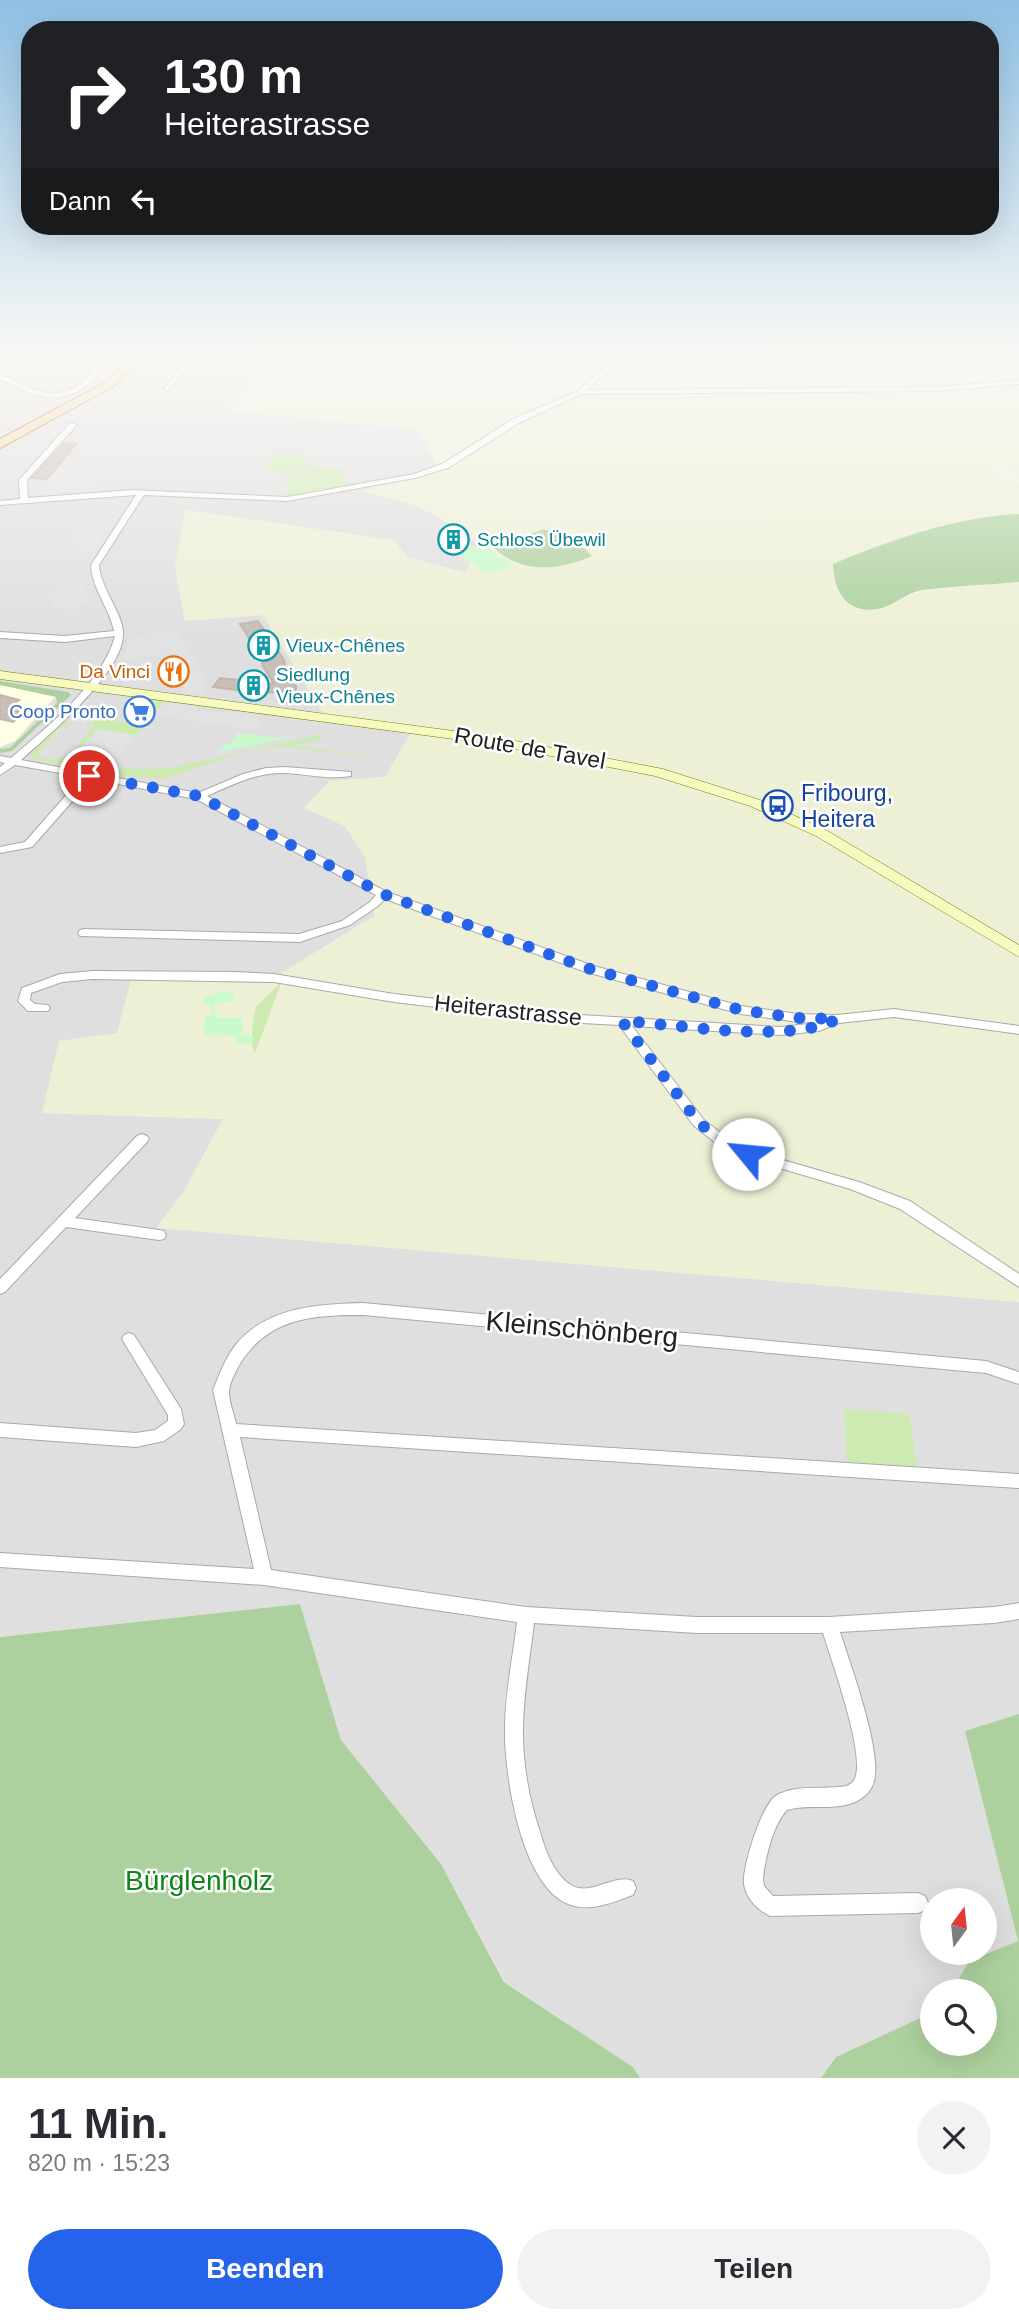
<!DOCTYPE html>
<html lang="de">
<meta charset="utf-8">
<style>
:root{--surface:#fff;--page:#f2f2f3;--text:#2b2b33;--muted:#7c7c81;--accent:#2563eb}
body{margin:0;font-family:Helvetica,sans-serif;background:var(--page);color:var(--text);height:100vh;display:flex;flex-direction:column;font-size:26px;white-space:nowrap}
*{box-sizing:border-box;margin:0}
p{font-size:23px;color:var(--muted)}
.icon{flex:none;width:38px;height:38px;fill:none;stroke:currentColor;stroke-width:2;stroke-linecap:round;stroke-linejoin:round}
.map{position:relative;height:2078px;overflow:hidden}
.drawer{display:flex;flex-direction:column;background:var(--surface);flex:1}
.drawer>*{flex:none}
.top-card{position:absolute;left:21px;top:21px;width:978px;height:214px;border-radius:28px;box-shadow:0 7px 28px #0002;background:#202124;color:#fff;overflow:hidden}
.needle{width:46px;rotate:15deg}
.buttons{position:absolute;left:920px;top:1888px;display:grid;gap:14px}
.buttons a{display:grid;place-items:center;width:77px;height:77px;border-radius:50%;background:var(--surface);box-shadow:0 7px 28px #0002;font-size:35px}
.pin{position:absolute;display:grid;place-items:center;width:60px;height:60px;color:#fff;margin:-30px;border:4px solid #fff;border-radius:50%;box-shadow:0 2px 7px #0007}
.me{position:absolute;width:77px;margin:-38px;rotate:298deg;stroke-linejoin:round;filter:drop-shadow(0 0 5px #0008)}
.turn{display:flex;align-items:center;gap:24px;height:147px;padding:0 28px;font-size:32px}
.turn .icon{width:91px;height:91px;stroke-width:2.5}
.turn b{display:block;font-size:49px;line-height:60px}
.then{display:flex;align-items:center;height:66px;padding:0 28px;background:#0003;gap:14px;font-size:26px}
.round{display:grid;place-items:center;flex:none;width:74px;height:74px;border-radius:37px;background:var(--page)}
.overview{display:flex;align-items:center;justify-content:space-between;height:119px;padding:0 28px}
h1{font-size:42px;font-weight:600;line-height:52px}
.action{display:flex;gap:14px;margin-top:auto;padding:14px 28px}
.action a{flex:1;height:80px;border-radius:42px;background:var(--accent);color:#fff;font-size:28px;font-weight:600;line-height:80px;text-align:center}
.action a+a{background:var(--page);color:var(--text)}
.map>svg:first-child{display:block}
.residential{fill:#e0dfdf;fill-rule:evenodd}
.education{fill:#ffffe5}
.farmland{fill:#eef0d5;fill-rule:evenodd}
.grass{fill:#cdebb0}
.forest{fill:#add19e}
.park{fill:#c8facc}
.parking{fill:#e2e2e2}
.building{fill:#c7bfb8;stroke:#c4b6ab;stroke-width:2}
.lines{fill:none;stroke-linecap:round;stroke-linejoin:round}
.minor-casing{stroke:#a9a9a9;stroke-width:2}
.secondary-casing{stroke:#707d05;stroke-width:1}
.primary-casing{stroke:#a06b00;stroke-width:2}
.minor{fill:#fff;fill-rule:evenodd}
.secondary{fill:#f7fabf;fill-rule:evenodd}
.primary{fill:#fcd6a4;fill-rule:evenodd}
.route{stroke:#2563eb;stroke-width:12;stroke-dasharray:0 21.6}
.labels{text-anchor:middle;dominant-baseline:central;stroke-width:5;stroke-linejoin:round;paint-order:stroke}
.far-culture-label{font-size:19px;fill:#0d838f;stroke:#fff;text-anchor:start}
.far-food-label{font-size:19px;fill:#c56008;stroke:#fff;text-anchor:end}
.far-shop-label{font-size:19px;fill:#366cbe;stroke:#fff;text-anchor:end}
.street-label{font-size:23px;fill:#222;stroke:#fff}
.transit-label{font-size:23px;fill:#164399;stroke:#fff;text-anchor:start}
.near-street-label{font-size:28px;fill:#222;stroke:#fff}
.near-park-label{font-size:28px;fill:#0c8416;stroke:#fff}
</style>
<div class="map">
<svg width="1019" height="2078" viewBox="0 0 1019 2078">
<rect width="100%" height="100%" fill="#f2efe9"/>
<path class="residential" d="M 0,349 L 275,349 L 228,411 L 418,429 L 440,468 L 363,491 L 420,507 L 479,541 L 466,573 L 407,557 L 393,540 L 185,510 L 175,567 L 185,620 L 263,615 L 323,713 L 322,719 L 411,733 L 385,777 L 330,781 L 304,808 L 345,826 L 365,857 L 375,915 L 274,978 L 117,1033 L 43,1113 L 223,1119 L 183,1193 L 157,1227 L 1019,1302 L 1019,1714 L 966,1731 L 1018,1941 L 969,1961 L 952,1991 L 933,1992 L 933,2012 L 836,2057 L 821,2078 L 640,2078 L 633,2067 L 505,1982 L 441,1864 L 341,1740 L 300,1604 L 0,1637 ZM 933,1900 L 985,1900 L 985,1953 L 933,1953 Z"/>
<polygon class="education" points="0,685 58,694 15,741 0,747"/>
<g class="farmland">
<path d="M 275,349 L 1019,349 L 1019,478 L 1004,470 L 987,471 L 1019,484 L 1019,514 L 988,515 L 881,544 L 833,565 L 880,609 L 921,591 L 1019,582 L 1019,944 L 836,836 L 730,789 L 601,754 L 323,713 L 263,615 L 185,621 L 175,567 L 185,510 L 394,540 L 407,557 L 466,573 L 479,542 L 420,507 L 361,491 L 439,468 L 418,429 L 227,411 ZM 544,529 L 585,549 L 562,566 L 524,567 L 496,550 L 511,540 L 522,539 Z"/>
<polygon points="411,733 611,766 665,779 763,811 863,862 1019,959 1019,1302 157,1228 183,1193 223,1119 42,1113 59,1041 117,1033 132,977 274,978 375,915 365,857 345,826 304,808 330,781 385,777"/>
</g>
<g class="grass">
<polygon points="306,453 306,466 344,469 342,479 351,486 285,497 290,488 286,484 294,477 265,469 272,455"/>
<path d="M 150,699 L 205,707 L 196,711 L 199,707 L 165,701 L 132,741 L 135,736 L 73,759 L 101,759 L 98,765 L 63,766 L 31,758 L 32,752 L 64,721 L 71,722 L 59,729 L 38,753 L 41,758 C 71,764 77,746 94,725 L 85,723 L 101,719 L 136,724 L 151,704 L 144,702 Z"/>
<polygon points="318,731 318,736 322,739 292,745 393,761 279,746 238,754 166,778 114,776 78,770 171,768 315,736"/>
<path d="M 282,981 L 255,1053 C 249,1043 253,1019 256,1007 Z"/>
<polygon points="844,1409 909,1414 917,1467 847,1463"/>
</g>
<g class="forest">
<path d="M 1019,514 L 1019,582 C 987,585 954,586 922,590 C 906,593 893,606 878,609 C 846,614 834,591 833,564 C 888,541 959,516 1019,514 Z"/>
<path d="M 544,529 L 585,549 L 592,556 C 558,571 521,574 493,547 Z"/>
<polygon points="0,681 68,692 71,695 12,751 0,753 0,749 10,748 57,703 56,697 0,685"/>
<polygon points="300,1604 341,1740 441,1864 504,1982 633,2067 640,2078 0,2078 0,1637"/>
<polygon points="1019,1714 1019,2078 821,2078 836,2057 933,2012 933,2044 985,2044 985,1992 952,1991 969,1961 1018,1941 965,1731"/>
</g>
<g class="park">
<polygon points="483,544 513,566 486,574 456,552"/>
<polygon points="234,732 278,738 299,736 219,752 225,744 231,744 238,734"/>
<polygon points="220,992 234,993 234,1000 215,1005 216,1017 242,1019 243,1029 239,1036 249,1034 254,1038 252,1044 236,1043 237,1036 204,1035 205,1017 212,1015 211,1005 203,1004 202,999"/>
</g>
<g class="parking">
<polygon points="57,468 106,471 90,487 56,487 47,480"/>
<polygon points="89,522 112,524 95,552 79,551 73,538"/>
<polygon points="80,581 89,602 76,610 54,607 48,594 69,582"/>
<polygon points="177,630 202,672 206,687 203,696 186,692 182,681 189,679 179,653 123,659 131,637"/>
<polygon points="165,701 199,706 197,711 256,713 253,717 259,718 260,723 254,730 154,715"/>
<polygon points="97,729 135,735 114,762 95,758 84,763 72,759"/>
</g>
<g class="building">
<polygon points="64,443 76,444 47,479 32,478"/>
<polygon points="258,621 284,660 289,682 296,686 296,691 260,693 213,687 220,678 274,684 263,666 261,657 240,624"/>
<polygon points="0,695 19,700 8,708 25,713 13,722 0,719"/>
</g>
<g class="lines">
<defs>
<g id="minor">
<path d="M 110,349 L 116,349 L 113,354 L 129,353 L 132,355 L 129,357 L 110,358 C 90,387 69,407 31,393 C 20,389 11,382 0,380 L 0,376 L 5,377 C 16,380 25,386 36,390 C 71,403 92,375 110,349 Z"/>
<polygon points="201,349 210,349 192,357 193,361 167,391 164,389 188,360 186,358 148,356 145,354 148,352 187,354"/>
<path d="M 626,349 L 633,349 L 587,390 L 939,387 L 1019,380 L 1019,384 L 939,391 L 581,394 L 519,423 L 448,468 L 415,478 L 287,501 L 144,495 L 99,565 C 101,591 125,615 123,636 C 121,674 48,736 21,760 L 198,793 L 243,774 L 266,768 L 285,767 L 351,772 L 351,776 C 329,780 307,774 285,773 C 257,772 232,785 207,796 L 387,892 L 594,966 L 741,1006 L 798,1014 L 837,1015 L 894,1009 L 1019,1026 L 1019,1034 L 894,1017 L 839,1023 L 819,1031 L 780,1035 L 632,1026 L 704,1120 L 731,1141 L 752,1151 L 859,1182 L 910,1201 L 1019,1274 L 1019,1287 L 900,1209 L 850,1189 L 743,1157 L 721,1147 L 694,1126 L 619,1025 L 564,1022 L 394,1002 L 274,982 L 92,979 L 62,982 L 31,993 L 30,1000 L 35,1004 L 48,1005 L 50,1008 L 48,1011 L 28,1011 L 18,1001 L 22,988 L 60,974 L 92,971 L 236,972 L 274,974 L 394,994 L 564,1014 L 780,1027 L 818,1023 L 798,1022 L 741,1014 L 586,972 L 385,899 L 378,906 L 350,925 L 300,942 L 80,936 L 78,933 L 80,930 L 84,929 L 299,934 L 342,921 L 370,902 L 376,895 L 196,799 L 92,779 L 32,847 L 0,853 L 0,847 L 25,842 L 82,777 L 15,765 L 0,775 L 0,767 L 5,763 L 0,762 L 0,756 L 11,758 C 47,727 102,684 115,636 L 65,642 L 0,638 L 0,632 L 65,636 L 114,631 C 109,607 92,589 91,565 L 136,495 L 0,505 L 0,501 L 20,499 L 19,480 L 70,423 L 77,425 L 27,480 L 28,498 L 132,490 L 287,497 L 414,474 L 442,464 L 513,419 L 578,391 Z"/>
<polygon points="142,1134 147,1136 149,1139 147,1142 75,1218 159,1230 164,1231 166,1235 164,1239 159,1240 66,1227 5,1292 0,1294 0,1279 137,1136"/>
<path d="M 363,1303 L 986,1361 L 1019,1372 L 1019,1384 L 986,1373 L 363,1315 C 315,1315 270,1317 241,1362 C 237,1369 229,1383 229,1392 C 229,1402 234,1414 236,1424 L 1019,1474 L 1019,1488 L 240,1437 L 271,1570 L 526,1607 L 697,1617 L 829,1617 L 994,1607 L 1019,1603 L 1019,1619 L 994,1623 L 840,1632 C 850,1664 882,1750 874,1781 C 872,1790 865,1797 857,1801 C 835,1812 810,1803 787,1810 C 773,1824 765,1859 763,1879 L 764,1886 L 773,1896 L 918,1893 L 925,1896 L 928,1903 L 925,1910 L 918,1913 L 770,1916 C 757,1910 746,1898 744,1884 C 742,1867 762,1803 777,1795 C 798,1784 824,1790 846,1786 C 852,1784 855,1781 856,1775 C 863,1748 832,1662 823,1633 L 697,1633 L 534,1623 C 530,1657 524,1691 523,1725 C 522,1762 529,1800 541,1835 C 546,1853 555,1875 571,1885 C 591,1897 614,1873 633,1881 L 636,1888 L 633,1895 C 614,1902 591,1912 571,1905 C 521,1889 504,1773 505,1728 C 505,1692 513,1657 517,1622 L 264,1585 L 0,1567 L 0,1553 L 254,1569 L 213,1390 C 220,1373 226,1356 238,1342 C 269,1307 319,1304 363,1303 Z"/>
<polygon points="129,1333 134,1335 181,1409 184,1424 181,1429 164,1441 136,1447 0,1437 0,1423 136,1433 155,1430 168,1421 168,1415 122,1339 124,1335"/>
</g>
<polygon id="secondary" points="0,671 484,735 663,769 760,800 826,830 1019,945 1019,957 816,836 750,806 655,776 484,743 0,679"/>
<polygon id="primary" points="133,355 143,357 114,386 0,448 0,439 106,382"/>
</defs>
<use href="#minor" class="minor-casing"/>
<use href="#secondary" class="secondary-casing"/>
<use href="#primary" class="primary-casing"/>
<use href="#minor" class="minor"/>
<use href="#secondary" class="secondary"/>
<use href="#primary" class="primary"/>
</g>
<linearGradient id="sky" x2="0" y2="1"><stop stop-color="#8fc0e4"/><stop offset="0.55" stop-color="#f9f8f5"/><stop offset="1" stop-color="#f9f8f5" stop-opacity="0"/></linearGradient>
<rect width="1019" height="640" fill="url(#sky)"/>
<g class="lines">
<path class="route" d="M 89,776 L 199,796 L 383,894 L 590,969 L 741,1010 L 798,1018 L 837,1019 C 790,1045 677,1024 622,1021 L 699,1123 L 726,1144 L 748,1154"/>
</g>
<defs>
<symbol id="building-ring" viewBox="-11 -11 22 22"><circle r="9.5" fill="#fff" stroke="#0f9aa8" stroke-width="1.5"/><path d="M-4-6H4V6H1V3H-1V6H-4ZM-2.5-4.3h1.7v1.8h-1.7ZM.8-4.3h1.7v1.8H.8ZM-2.5-1h1.7V.8h-1.7ZM.8-1h1.7V.8H.8Z" fill="#0f9aa8"/></symbol>
<symbol id="restaurant-ring" viewBox="-11 -11 22 22"><circle r="9.5" fill="#fff" stroke="#e8710a" stroke-width="1.5"/><path d="M-5-6h1v4h1v-4h1v4h1v-4h1v5L-1.5 .5V6h-2V.5L-5-1ZM5-6V6H3V1.5H1.5Q1.5-4 5-6Z" fill="#e8710a"/></symbol>
<symbol id="supermarket-ring" viewBox="-11 -11 22 22"><circle r="9.5" fill="#fff" stroke="#3f7fe0" stroke-width="1.5"/><path d="M-6-5.5h2.5l.6 2H6L4.5 2H-2.5L-4.4-4H-6ZM-1.5 3.2a1.3 1.3 0 1 0 .1 0ZM3 3.2a1.3 1.3 0 1 0 .1 0Z" fill="#3f7fe0"/></symbol>
<symbol id="bus-ring" viewBox="-11 -11 22 22"><circle r="9.5" fill="#fff" stroke="#1a4fb4" stroke-width="1.5"/><path d="M-5-6H5V4H4V6H2V4H-2V6H-4V4H-5ZM-3.5-4V0h7V-4ZM-3.5 1.2v1.5H-2V1.2ZM2 1.2v1.5H3.5V1.2Z" fill="#1a4fb4"/></symbol>
</defs>
<g fill-rule="evenodd">
<use href="#building-ring" x="436" y="522" width="35" height="35"/>
<use href="#building-ring" x="246" y="628" width="35" height="35"/>
<use href="#restaurant-ring" x="156" y="654" width="35" height="35"/>
<use href="#building-ring" x="236" y="668" width="35" height="35"/>
<use href="#supermarket-ring" x="122" y="694" width="35" height="35"/>
<use href="#bus-ring" x="760" y="788" width="35" height="35"/>
</g>
<g class="labels">
<g class="far-culture-label">
<text x="477" y="539">Schloss Übewil</text>
<text x="286" y="645">Vieux-Chênes</text>
<text x="276" y="674">Siedlung<tspan x="276" dy="22">Vieux-Chênes</tspan></text>
</g>
<g class="far-food-label">
<text x="150" y="671">Da Vinci</text>
</g>
<g class="far-shop-label">
<text x="116" y="711">Coop Pronto</text>
</g>
<g class="street-label">
<text transform="translate(530 748) rotate(10)">Route de Tavel</text>
<text transform="translate(508 1010) rotate(6)">Heiterastrasse</text>
</g>
<g class="transit-label">
<text x="801" y="793">Fribourg,<tspan x="801" dy="26">Heitera</tspan></text>
</g>
<g class="near-street-label">
<text transform="translate(582 1329) rotate(5)">Kleinschönberg</text>
</g>
<g class="near-park-label">
<text x="199" y="1880">Bürglenholz</text>
</g>
</g>
</svg>
<div class="buttons">
<a><svg class="needle" viewBox="-14 -14 28 28"><path d="M0-13l5 13h-10z" fill="#e53935"/><path d="M0 13l5-13h-10z" fill="#7c7c81"/></svg></a>
<a><svg class="icon" aria-label="search" viewBox="0 0 24 24"><circle cx="10" cy="10" r="6"/><path d="M15 15l6 6"/></svg></a>
</div>
<div class="pin" style="left:89px;top:776px;background:#d93025"><svg class="icon" aria-label="arrive" viewBox="0 0 24 24"><path d="M6 21V4h12l-3 4 3 4H6"/></svg></div>
<svg class="me" style="left:748px;top:1154px" viewBox="-20 -20 40 40"><circle r="19" fill="#fff"/><path d="M0-13L10 11 0 6-10 11z" fill="#2563eb"/></svg>
<div class="top-card">
<div class="turn"><svg class="icon" aria-label="right" viewBox="0 0 24 24"><path d="M7 20v-9h11M14 6l5 5-5 5"/></svg><div><b>130 m</b>Heiterastrasse</div></div>
<div class="then">Dann<svg class="icon" aria-label="left" viewBox="0 0 24 24"><path d="M17 20v-9H6M10 6l-5 5 5 5"/></svg></div>
</div>
</div>
<section class="drawer">
<div class="overview"><div><h1>11 Min.</h1><p>820 m · 15:23</p></div><a class="round"><svg class="icon" aria-label="close" viewBox="0 0 24 24"><path d="M6 6l12 12M18 6L6 18"/></svg></a></div>
<div class="action"><a>Beenden</a><a>Teilen</a></div>
</section>
